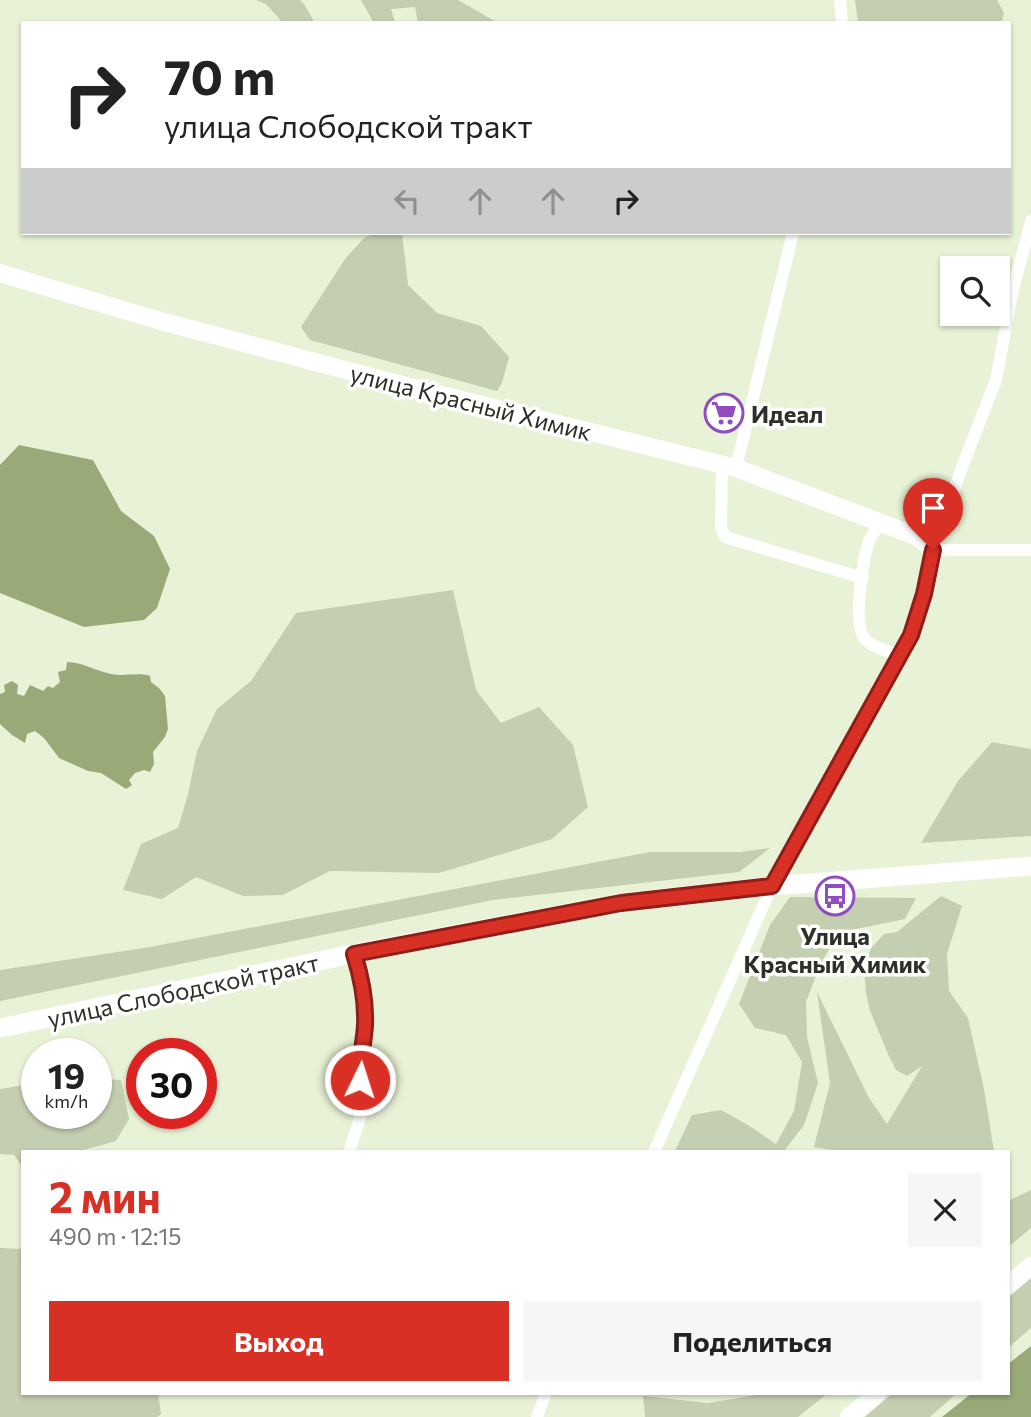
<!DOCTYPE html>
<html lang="ru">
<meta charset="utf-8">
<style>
:root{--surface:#fff;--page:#f6f6f6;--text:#222;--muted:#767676;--accent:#d93025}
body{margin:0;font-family:Commissioner,sans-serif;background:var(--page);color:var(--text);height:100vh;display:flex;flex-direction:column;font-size:26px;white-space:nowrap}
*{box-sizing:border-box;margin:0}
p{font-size:23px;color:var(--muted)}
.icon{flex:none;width:38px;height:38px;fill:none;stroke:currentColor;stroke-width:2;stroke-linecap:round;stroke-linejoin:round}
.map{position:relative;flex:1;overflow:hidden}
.drawer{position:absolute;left:21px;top:1150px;width:989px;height:245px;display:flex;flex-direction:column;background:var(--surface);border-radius:0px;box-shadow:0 2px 5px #0004}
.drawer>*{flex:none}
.banner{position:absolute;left:21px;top:21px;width:990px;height:214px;border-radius:0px;box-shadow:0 2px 5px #0004;background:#fff;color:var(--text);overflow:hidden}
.tools{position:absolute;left:940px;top:256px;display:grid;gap:14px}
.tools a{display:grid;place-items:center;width:70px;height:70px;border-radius:0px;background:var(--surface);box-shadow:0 2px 5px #0004;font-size:35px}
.speed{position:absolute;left:21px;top:1038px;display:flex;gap:14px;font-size:35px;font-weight:700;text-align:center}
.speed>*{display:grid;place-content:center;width:91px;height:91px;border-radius:50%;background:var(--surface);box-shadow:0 2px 5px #0004;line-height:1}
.speed small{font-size:18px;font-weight:400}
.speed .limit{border:10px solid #d22;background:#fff;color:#111}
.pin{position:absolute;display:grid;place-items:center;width:60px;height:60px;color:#fff;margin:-72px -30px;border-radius:50% 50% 50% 0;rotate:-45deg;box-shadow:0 0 7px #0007}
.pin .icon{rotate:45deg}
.me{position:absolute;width:77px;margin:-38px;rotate:4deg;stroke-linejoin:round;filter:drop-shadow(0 0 5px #0008)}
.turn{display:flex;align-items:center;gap:24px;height:147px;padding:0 28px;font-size:32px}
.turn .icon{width:91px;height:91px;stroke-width:2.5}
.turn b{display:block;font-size:49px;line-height:60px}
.lanes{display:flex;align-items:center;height:66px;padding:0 28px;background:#0003;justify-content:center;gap:35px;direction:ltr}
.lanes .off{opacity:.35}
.round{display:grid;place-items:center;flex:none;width:74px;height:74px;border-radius:0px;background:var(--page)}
.head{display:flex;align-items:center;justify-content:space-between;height:119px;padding:0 28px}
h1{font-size:42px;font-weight:700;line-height:52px;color:var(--accent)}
.primary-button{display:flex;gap:14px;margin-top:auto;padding:14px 28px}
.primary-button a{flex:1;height:80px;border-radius:0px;background:var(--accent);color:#fff;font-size:28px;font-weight:700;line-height:80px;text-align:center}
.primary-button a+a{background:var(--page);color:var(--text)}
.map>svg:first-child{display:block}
.green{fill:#c4ceb0}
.water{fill:#99a978}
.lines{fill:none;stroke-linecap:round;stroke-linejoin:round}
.street{stroke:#fff;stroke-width:12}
.secondary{stroke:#fff;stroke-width:18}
.primary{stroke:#fff;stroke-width:19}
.route-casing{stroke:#8d1f18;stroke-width:18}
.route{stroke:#d93025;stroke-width:12}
.labels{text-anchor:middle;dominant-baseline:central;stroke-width:7;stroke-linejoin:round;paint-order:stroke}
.street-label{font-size:24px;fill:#2d3026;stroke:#fff}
.poi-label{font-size:24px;font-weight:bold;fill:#2d3026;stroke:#fff;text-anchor:start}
</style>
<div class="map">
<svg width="1031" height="1417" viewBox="0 0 1031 1417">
<rect width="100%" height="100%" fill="#e8f2d6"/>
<g class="green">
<polygon points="256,0 300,0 304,4 315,23 283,23 266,4"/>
<polygon points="361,0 458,0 498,23 418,23 415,7 391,9 395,23 374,23"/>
<polygon points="855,0 997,0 1004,13 1001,23 858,23"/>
<polygon points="375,233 402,233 408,285 437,313 481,326 509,357 502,383 497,391 310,340 301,327 345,259 364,238"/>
<polygon points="453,590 476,690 501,723 539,707 573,745 588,807 552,839 439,873 330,871 283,895 243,896 196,877 162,899 123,890 141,844 178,828 188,794 197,751 217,709 251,681 296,613"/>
<polygon points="992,742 1031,749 1031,836 921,843 958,781"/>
<polygon points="770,848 739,872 493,900 0,1001 0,970 150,947 650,852 740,852"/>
<polygon points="941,896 962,906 947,954 949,991 968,1018 984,1089 994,1151 845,1152 814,1147 830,1083 817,992 869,1098 887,1124 922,1066 907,1076 896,1070 888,1054 870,1011 866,993 864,969 871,948 884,934 897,932"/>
<polygon points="790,897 916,898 905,919 856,929 835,938 819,968 806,1002 807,1037 818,1083 804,1125 784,1151 675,1151 692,1115 721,1110 748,1125 776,1144 794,1111 802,1062 786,1035 755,1028 739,1004 770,925"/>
<polygon points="96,1079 121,1080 129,1119 116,1141 80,1151 23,1152 23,1168 14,1155 0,1154 0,1089 37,1083 37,1113 96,1113"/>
<polygon points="1031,1190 1031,1228 1008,1247 1008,1201"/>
<polygon points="0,1248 23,1249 23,1393 158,1393 161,1414 157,1417 0,1417"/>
<polygon points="1031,1278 1031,1328 1008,1348 1008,1298"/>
<polygon points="768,1393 828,1393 798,1417 645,1417 643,1396 708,1403"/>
<polygon points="893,1393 957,1393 930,1417 865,1417"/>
</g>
<g class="water">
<polygon points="19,445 93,460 121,511 154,536 170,569 157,608 144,620 84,627 0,593 0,465"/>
<path d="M 67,662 C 82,662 96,671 111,674 C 124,677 137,672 150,676 L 151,682 L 159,688 L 165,696 L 168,729 L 165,737 L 153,752 L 154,764 L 150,772 L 144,770 L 135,773 L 129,780 L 132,785 L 126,789 L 101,773 L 88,771 L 59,758 L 44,738 L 35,731 L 27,734 L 25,743 L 12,735 L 0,724 L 0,694 L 5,692 L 4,685 L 12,681 L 18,685 L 17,694 L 24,696 L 30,685 L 43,691 L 48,686 L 53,688 L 60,682 L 58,672 L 66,670 Z"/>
<polygon points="1031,1346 1031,1417 942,1417 972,1393 1008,1393 1008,1364"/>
</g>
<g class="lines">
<g class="street">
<polyline points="840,0 842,23"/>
<polyline points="1031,221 1012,294 996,380 962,467 934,550 1031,550"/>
<polyline points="722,465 721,527 725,537 863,578"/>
<polyline points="736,468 793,233"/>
<path d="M 881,523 C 877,528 871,535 869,541 C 863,561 852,624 865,639 C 873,648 889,651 900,656"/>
<polyline points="349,1152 360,1118 362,1104 359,1069 365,1022 361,976 354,954"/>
<polyline points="654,1152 772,886"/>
<polyline points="537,1417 546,1393"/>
</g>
<g class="secondary">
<polyline points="0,273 157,320 417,389 736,468 916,536 934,550 924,594 911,635 772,886"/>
<polyline points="1008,1285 1031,1266"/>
<polyline points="849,1417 878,1393"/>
</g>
<polyline class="primary" points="0,1028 372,950 621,903 772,886 1031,866"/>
</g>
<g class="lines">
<defs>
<path id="route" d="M 360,1080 C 359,1061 364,1043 365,1025 C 366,1001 361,976 354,954 L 621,903 L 772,886 L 911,635 L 924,594 L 933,550"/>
</defs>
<use href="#route" class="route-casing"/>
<use href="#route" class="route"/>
</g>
<defs>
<symbol id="supermarket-ring" viewBox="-11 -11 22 22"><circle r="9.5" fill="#fff" stroke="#914cc0" stroke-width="1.5"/><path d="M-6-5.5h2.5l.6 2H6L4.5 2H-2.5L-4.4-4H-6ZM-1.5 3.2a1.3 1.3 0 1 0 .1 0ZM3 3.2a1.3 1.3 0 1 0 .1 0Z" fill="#914cc0"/></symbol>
<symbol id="bus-ring" viewBox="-11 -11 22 22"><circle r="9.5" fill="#fff" stroke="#914cc0" stroke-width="1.5"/><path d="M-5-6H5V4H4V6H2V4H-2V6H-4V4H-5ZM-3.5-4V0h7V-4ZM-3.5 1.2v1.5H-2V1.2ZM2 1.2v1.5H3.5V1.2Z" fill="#914cc0"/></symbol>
</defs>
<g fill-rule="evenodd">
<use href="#supermarket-ring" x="702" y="391" width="44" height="44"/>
<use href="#bus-ring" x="813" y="874" width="44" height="44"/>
</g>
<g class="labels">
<g class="street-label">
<text transform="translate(471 402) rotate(14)">улица Красный Химик</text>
<text transform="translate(183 990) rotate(-12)">улица Слободской тракт</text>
</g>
<g class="poi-label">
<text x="751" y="413">Идеал</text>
<text x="835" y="935" text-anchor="middle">Улица<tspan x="835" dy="28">Красный Химик</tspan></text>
</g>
</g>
</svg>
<div class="tools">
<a><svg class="icon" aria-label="search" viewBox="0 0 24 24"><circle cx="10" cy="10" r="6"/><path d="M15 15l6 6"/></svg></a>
</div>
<div class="speed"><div>19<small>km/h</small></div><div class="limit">30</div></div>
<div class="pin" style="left:933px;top:550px;background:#d93025"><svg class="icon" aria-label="arrive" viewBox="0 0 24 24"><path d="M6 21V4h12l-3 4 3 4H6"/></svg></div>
<svg class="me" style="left:360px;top:1080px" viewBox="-20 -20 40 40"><circle r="17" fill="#d93025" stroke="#fff" stroke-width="3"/><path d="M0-11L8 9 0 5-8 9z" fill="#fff"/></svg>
<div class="banner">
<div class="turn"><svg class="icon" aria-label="right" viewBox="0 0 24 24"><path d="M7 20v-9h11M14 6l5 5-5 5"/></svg><div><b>70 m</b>улица Слободской тракт</div></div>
<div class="lanes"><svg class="icon off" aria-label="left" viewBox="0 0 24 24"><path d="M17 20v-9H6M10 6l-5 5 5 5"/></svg><svg class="icon off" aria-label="ahead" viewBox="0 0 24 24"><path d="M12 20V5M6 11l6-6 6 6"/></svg><svg class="icon off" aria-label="ahead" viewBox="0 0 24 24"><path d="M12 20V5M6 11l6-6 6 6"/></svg><svg class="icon" aria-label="right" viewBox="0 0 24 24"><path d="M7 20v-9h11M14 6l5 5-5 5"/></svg></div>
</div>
<section class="drawer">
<div class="head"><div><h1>2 мин</h1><p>490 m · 12:15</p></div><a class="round"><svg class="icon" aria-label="close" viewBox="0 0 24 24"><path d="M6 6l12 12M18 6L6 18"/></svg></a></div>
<div class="primary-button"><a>Выход</a><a>Поделиться</a></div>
</section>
</div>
